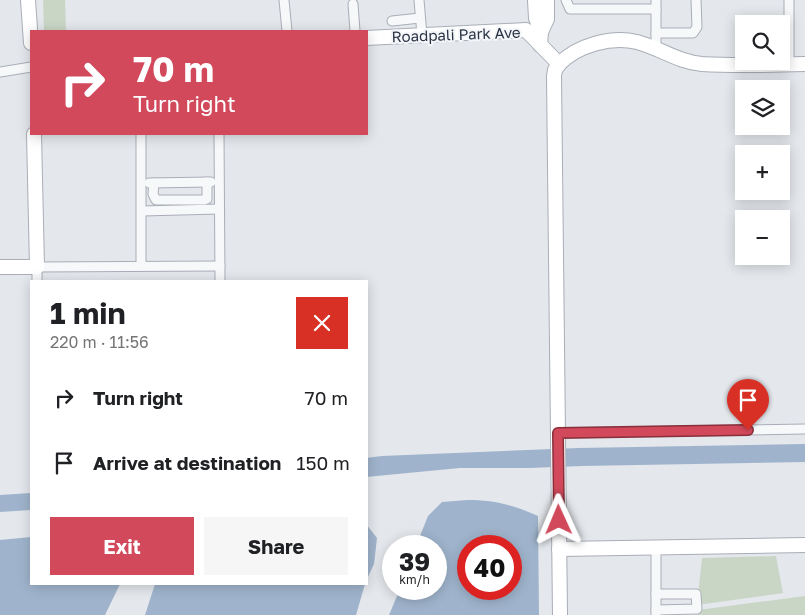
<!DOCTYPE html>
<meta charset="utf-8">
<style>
:root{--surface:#fff;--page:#f6f6f6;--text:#202124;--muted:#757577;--accent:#d1495b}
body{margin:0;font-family:"Golos Text",sans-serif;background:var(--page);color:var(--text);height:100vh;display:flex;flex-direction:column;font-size:19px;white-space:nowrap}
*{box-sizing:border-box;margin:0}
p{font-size:16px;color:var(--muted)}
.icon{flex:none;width:28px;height:28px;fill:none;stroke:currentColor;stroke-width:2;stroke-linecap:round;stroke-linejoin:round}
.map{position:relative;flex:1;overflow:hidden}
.sheet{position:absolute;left:30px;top:280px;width:338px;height:305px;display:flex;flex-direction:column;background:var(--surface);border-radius:0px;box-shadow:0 2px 12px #0003}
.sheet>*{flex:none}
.hud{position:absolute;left:30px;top:30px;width:338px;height:105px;border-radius:0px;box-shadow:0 2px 12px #0003;background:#d1495b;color:#fff;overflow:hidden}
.fabs{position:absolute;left:735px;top:15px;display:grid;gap:10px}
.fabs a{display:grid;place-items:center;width:55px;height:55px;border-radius:0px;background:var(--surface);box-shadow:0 2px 12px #0003;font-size:25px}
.speed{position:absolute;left:382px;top:535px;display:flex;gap:10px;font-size:25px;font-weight:700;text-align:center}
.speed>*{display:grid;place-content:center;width:65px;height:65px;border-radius:50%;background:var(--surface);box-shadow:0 2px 12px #0003;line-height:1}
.speed small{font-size:12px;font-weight:400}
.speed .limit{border:8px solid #d22;background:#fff;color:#111}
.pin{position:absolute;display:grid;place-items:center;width:42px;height:42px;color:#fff;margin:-51px -21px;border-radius:50% 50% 50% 0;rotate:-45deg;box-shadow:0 0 5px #0007}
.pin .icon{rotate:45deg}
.me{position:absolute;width:55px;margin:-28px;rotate:359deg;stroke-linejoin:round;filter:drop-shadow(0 0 4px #0008)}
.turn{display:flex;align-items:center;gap:18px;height:105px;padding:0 20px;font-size:22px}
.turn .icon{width:65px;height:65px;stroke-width:2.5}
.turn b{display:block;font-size:35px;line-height:42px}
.round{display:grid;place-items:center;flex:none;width:52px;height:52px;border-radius:0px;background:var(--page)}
.head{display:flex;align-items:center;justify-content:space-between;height:85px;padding:0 20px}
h1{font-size:30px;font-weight:700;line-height:38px}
.button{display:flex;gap:10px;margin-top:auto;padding:10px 20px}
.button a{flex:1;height:58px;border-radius:0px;background:var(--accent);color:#fff;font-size:20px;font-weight:700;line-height:58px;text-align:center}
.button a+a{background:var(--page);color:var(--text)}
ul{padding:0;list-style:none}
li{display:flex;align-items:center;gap:15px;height:65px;padding:0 20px}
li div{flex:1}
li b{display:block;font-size:19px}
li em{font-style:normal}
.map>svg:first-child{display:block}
.green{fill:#c9d6c5}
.water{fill:#9fb4cc;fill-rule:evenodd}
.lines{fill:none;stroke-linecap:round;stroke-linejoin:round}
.street-casing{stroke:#a9aeb7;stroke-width:11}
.secondary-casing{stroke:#a9aeb7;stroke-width:16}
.street{stroke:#f7f8fa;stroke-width:9}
.secondary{stroke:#fff;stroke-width:14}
.route-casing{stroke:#882f3b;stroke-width:12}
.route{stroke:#d1495b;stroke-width:9}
.labels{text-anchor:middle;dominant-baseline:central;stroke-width:4;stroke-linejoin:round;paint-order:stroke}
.street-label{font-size:15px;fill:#2b3445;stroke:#f4f6f9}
</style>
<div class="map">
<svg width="805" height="615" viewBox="0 0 805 615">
<rect width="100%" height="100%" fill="#e4e7ec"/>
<g class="green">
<polygon points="43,0 65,0 66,31 44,31"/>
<polygon points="776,556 783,593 697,605 702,558"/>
<polygon points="805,596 805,615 698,615 698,610"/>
</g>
<g class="water">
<polygon points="805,444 805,462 582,466 529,468 460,468 366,477 366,458 382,456 578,448"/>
<polygon points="31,493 31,510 0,512 0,495"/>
<path d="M 467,500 C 494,500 514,505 538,516 L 539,615 L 389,615 L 400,589 L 436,589 L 436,546 L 416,546 L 428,516 L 442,502 ZM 469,546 L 511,546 L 511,589 L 469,589 Z"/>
<polygon points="366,524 377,538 374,564 366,581"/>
<polygon points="31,537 31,584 120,584 105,615 0,615 0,540"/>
<polygon points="155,584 365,584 356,615 145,615"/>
</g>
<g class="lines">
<defs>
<g id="street">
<polyline points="284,0 287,31"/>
<polyline points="419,0 422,35"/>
<polyline points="566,0 570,9 656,9"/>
<polyline points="353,4 355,31"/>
<polyline points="392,21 420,18"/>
<polyline points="656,33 693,33 697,27 696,0"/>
<polyline points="656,49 656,0"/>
<polyline points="789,65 789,0"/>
<polyline points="0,72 31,67"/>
<polyline points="141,134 141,266"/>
<polyline points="219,134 220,281"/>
<polyline points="149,183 211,182"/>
<polyline points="154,183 153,194 156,200 204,200 207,199 207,182"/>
<polyline points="142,211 219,209"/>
<polyline points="37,281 37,267 220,266"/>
<polyline points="558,433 805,429"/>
<polyline points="656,548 656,615"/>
<polyline points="656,594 696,594 697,609 656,610"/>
</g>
<g id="secondary">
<polyline points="28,0 31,43"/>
<polyline points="535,0 536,18 541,32"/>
<polyline points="366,38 526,30 559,64 555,70 554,76 560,615"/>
<polyline points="540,45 541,32 547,19 547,0"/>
<path d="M 559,64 C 578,45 611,36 637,42 C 660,48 678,62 702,64 C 736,66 771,65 805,64"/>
<polyline points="0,267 37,267 34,134"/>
<polyline points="559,549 805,545"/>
</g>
</defs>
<use href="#street" class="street-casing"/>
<use href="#secondary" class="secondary-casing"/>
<use href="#street" class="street"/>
<use href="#secondary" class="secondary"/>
</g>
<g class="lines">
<defs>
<polyline id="route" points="559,520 558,433 748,430"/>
</defs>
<use href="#route" class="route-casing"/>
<use href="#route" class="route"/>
</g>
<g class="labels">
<g class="street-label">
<text transform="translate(456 34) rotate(-2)">Roadpali Park Ave</text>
</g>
</g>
</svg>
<div class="fabs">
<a><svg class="icon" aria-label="search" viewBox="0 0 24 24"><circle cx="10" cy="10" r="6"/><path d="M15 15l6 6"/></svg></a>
<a><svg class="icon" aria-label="layers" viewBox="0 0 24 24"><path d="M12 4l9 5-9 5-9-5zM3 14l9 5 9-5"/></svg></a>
<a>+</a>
<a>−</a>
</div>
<div class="speed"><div>39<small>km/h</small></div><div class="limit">40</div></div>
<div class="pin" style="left:748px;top:430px;background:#d93025"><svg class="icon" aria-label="arrive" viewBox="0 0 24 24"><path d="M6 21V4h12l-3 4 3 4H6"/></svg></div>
<svg class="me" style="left:559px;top:520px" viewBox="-20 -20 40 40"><path d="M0-17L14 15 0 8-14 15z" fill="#d1495b" stroke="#fff" stroke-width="4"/></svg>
<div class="hud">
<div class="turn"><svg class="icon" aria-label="right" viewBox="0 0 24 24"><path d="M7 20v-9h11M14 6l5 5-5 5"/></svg><div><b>70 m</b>Turn right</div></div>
</div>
<section class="sheet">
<div class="head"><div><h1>1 min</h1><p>220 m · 11:56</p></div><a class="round" style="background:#d93025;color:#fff"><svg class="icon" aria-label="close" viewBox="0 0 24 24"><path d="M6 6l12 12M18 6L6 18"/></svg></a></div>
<ul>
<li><svg class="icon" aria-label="right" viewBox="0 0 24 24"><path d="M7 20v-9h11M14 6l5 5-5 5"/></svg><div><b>Turn right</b></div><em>70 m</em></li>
<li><svg class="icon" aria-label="arrive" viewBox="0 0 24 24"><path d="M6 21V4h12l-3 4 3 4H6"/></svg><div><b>Arrive at destination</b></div><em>150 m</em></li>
</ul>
<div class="button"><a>Exit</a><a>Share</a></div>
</section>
</div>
